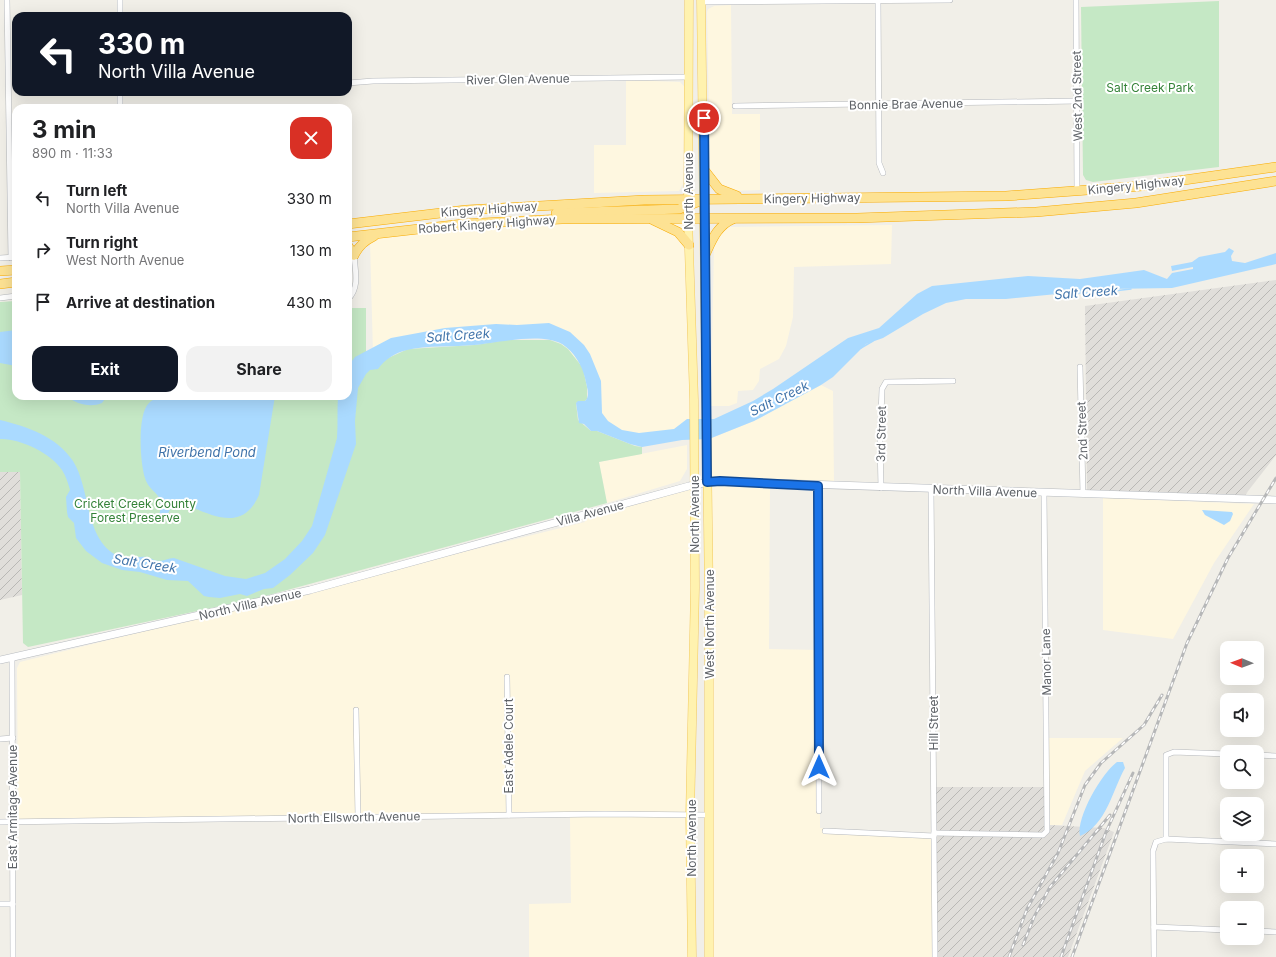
<!DOCTYPE html>
<meta charset="utf-8">
<style>
:root{--surface:#fff;--page:#f2f2f2;--text:#202124;--muted:#757577;--accent:#111827}
body{margin:0;font-family:Inter,sans-serif;background:var(--page);color:var(--text);height:100vh;display:flex;flex-direction:column;font-size:15px;white-space:nowrap}
*{box-sizing:border-box;margin:0}
p{font-size:13px;color:var(--muted)}
.icon{flex:none;width:22px;height:22px;fill:none;stroke:currentColor;stroke-width:2;stroke-linecap:round;stroke-linejoin:round}
.map{position:relative;flex:1;overflow:hidden}
.panel{position:absolute;left:12px;top:104px;width:340px;height:296px;display:flex;flex-direction:column;background:var(--surface);border-radius:12px;box-shadow:0 4px 16px #0002}
.panel>*{flex:none}
.top-card{position:absolute;left:12px;top:12px;width:340px;height:84px;border-radius:12px;box-shadow:0 4px 16px #0002;background:#111827;color:#fff;overflow:hidden}
.needle{width:26px;rotate:271deg}
.controls{position:absolute;left:1220px;top:641px;display:grid;gap:8px}
.controls a{display:grid;place-items:center;width:44px;height:44px;border-radius:8px;background:var(--surface);box-shadow:0 4px 16px #0002;font-size:20px}
.pin{position:absolute;display:grid;place-items:center;width:34px;height:34px;color:#fff;margin:-17px;border:2px solid #fff;border-radius:50%;box-shadow:0 1px 4px #0007}
.me{position:absolute;width:44px;margin:-22px;rotate:0deg;stroke-linejoin:round;filter:drop-shadow(0 0 3px #0008)}
.turn{display:flex;align-items:center;gap:14px;height:84px;padding:0 20px;font-size:18px}
.turn .icon{width:52px;height:52px;stroke-width:2.5}
.turn b{display:block;font-size:28px;line-height:34px}
.round{display:grid;place-items:center;flex:none;width:42px;height:42px;border-radius:12px;background:var(--page)}
.head{display:flex;align-items:center;justify-content:space-between;height:68px;padding:0 20px}
h1{font-size:24px;font-weight:700;line-height:30px}
.cta{display:flex;gap:8px;margin-top:auto;padding:8px 20px}
.cta a{flex:1;height:46px;border-radius:12px;background:var(--accent);color:#fff;font-size:16px;font-weight:700;line-height:46px;text-align:center}
.cta a+a{background:var(--page);color:var(--text)}
ul{padding:0;list-style:none}
li{display:flex;align-items:center;gap:12px;height:52px;padding:0 20px}
li div{flex:1}
li b{display:block;font-size:15px}
li em{font-style:normal}
.map>svg:first-child{display:block}
.commercial{fill:#fef7e0}
.industrial{fill:url(#industrial-furrows)}
.green{fill:#c5e8c5}
.water{fill:#aadaff}
.lines{fill:none;stroke-linecap:round;stroke-linejoin:round}
.stream{stroke:#aadaff;stroke-width:1.5}
.street-casing{stroke:#b5b8bc;stroke-width:6}
.secondary-casing{stroke:#b6babf;stroke-width:8}
.primary-casing{stroke:#f2c960;stroke-width:9}
.highway-casing{stroke:#f9ab00;stroke-width:10}
.street{stroke:#fff;stroke-width:5}
.secondary{stroke:#fff;stroke-width:7}
.primary{stroke:#fff2af;stroke-width:8}
.highway{stroke:#fde293;stroke-width:9}
.rail-casing{stroke:#b6b7b8;stroke-width:3}
.rail{stroke:#fff;stroke-width:1.5;stroke-dasharray:4.5;stroke-linecap:butt}
.route-casing{stroke:#114b97;stroke-width:10}
.route{stroke:#1a73e8;stroke-width:7}
.labels{text-anchor:middle;dominant-baseline:central;stroke-width:4;stroke-linejoin:round;paint-order:stroke}
.street-label{font-size:12px;fill:#5f6368;stroke:#fff}
.park-label{font-size:12px;fill:#348238;stroke:#fff}
.water-label{font-size:13px;font-style:italic;fill:#4174aa;stroke:#fff}
</style>
<div class="map">
<svg width="1276" height="957" viewBox="0 0 1276 957">
<defs>
<pattern id="industrial-furrows" width="10" height="10" patternUnits="userSpaceOnUse"><rect width="10" height="10" fill="#e0deda"/><path d="M-1 1l2-2M0 10L10 0M9 11l2-2" fill="none" stroke="#b9b8b5"/></pattern>
</defs>
<rect width="100%" height="100%" fill="#f1efe8"/>
<g class="commercial">
<polygon points="731,5 732,114 760,114 760,190 734,191 720,187 710,173 707,12 708,9 714,6"/>
<polygon points="626,80 680,82 685,87 683,184 679,191 594,193 594,145 626,145"/>
<polygon points="686,222 691,423 680,429 649,436 626,434 602,419 554,329 373,354 370,242 379,236 519,224"/>
<polygon points="892,225 891,264 794,267 793,317 786,346 779,359 760,369 759,381 753,390 738,391 737,403 729,406 711,406 714,244 715,240 726,227"/>
<polygon points="821,385 833,391 834,484 710,478 709,439 754,421"/>
<polygon points="687,445 687,469 680,481 607,503 599,462"/>
<polygon points="719,483 770,485 769,649 820,650 820,828 935,837 935,957 710,957 709,485"/>
<polygon points="693,487 689,813 587,812 18,819 17,668 20,662 585,522 585,517"/>
<polygon points="1103,498 1254,504 1214,563 1173,639 1103,630"/>
<polygon points="1049,738 1123,738 1085,771 1062,825 1049,825"/>
<polygon points="570,817 688,817 690,957 529,957 529,904 571,903"/>
</g>
<g class="industrial">
<polygon points="1276,280 1276,455 1245,495 1087,490 1085,306"/>
<polygon points="0,472 20,472 22,595 0,600"/>
<polygon points="935,787 1049,787 1049,825 1104,828 1114,832 1068,957 935,957"/>
</g>
<g class="green">
<polygon points="1219,1 1219,167 1093,182 1086,180 1083,175 1081,7"/>
<polygon points="16,301 16,396 348,396 348,308 366,308 366,352 386,359 408,349 475,345 506,340 550,340 561,344 568,349 583,368 587,387 587,399 585,401 581,401 576,403 578,420 591,431 597,431 635,446 642,447 642,454 599,462 607,503 258,598 28,647 23,643 20,472 0,472 0,302"/>
</g>
<g class="water">
<path d="M 1229,248 L 1234,251 L 1231,256 L 1232,261 L 1245,263 L 1276,253 L 1276,264 L 1172,288 L 1108,289 L 1006,299 L 966,299 L 946,303 L 923,314 L 883,338 L 866,344 L 833,377 L 821,385 L 754,421 L 709,439 L 682,440 L 642,447 L 630,444 L 597,431 L 591,431 L 584,424 L 579,423 L 576,403 L 578,401 L 585,401 C 591,396 586,385 585,378 C 582,365 574,352 562,344 C 541,332 497,343 474,345 C 455,347 426,345 407,350 C 395,353 385,359 378,369 L 370,370 L 366,374 L 358,388 L 355,421 L 356,444 L 325,535 L 313,553 L 290,575 L 273,588 L 264,589 L 247,596 L 240,594 L 220,598 L 209,597 L 204,596 L 188,581 L 167,580 L 140,572 L 122,570 L 102,563 L 86,551 L 76,538 L 74,523 L 68,517 L 67,512 L 66,497 L 70,490 C 68,483 66,476 62,470 C 51,453 19,438 0,439 L 0,420 C 28,427 56,436 73,461 C 91,489 84,540 118,556 C 126,560 137,556 147,557 C 151,558 155,561 159,561 C 165,561 168,558 174,558 L 225,576 L 246,579 L 265,573 L 285,559 L 302,541 L 312,526 L 337,438 C 338,424 337,410 338,396 L 348,396 L 348,366 L 355,357 L 391,338 L 445,328 L 496,324 L 517,325 L 549,323 L 570,332 L 584,345 L 590,354 L 601,381 L 602,413 L 608,421 L 622,430 L 639,433 L 674,429 L 687,419 L 714,419 L 753,401 L 773,389 L 848,338 L 879,328 L 917,294 L 932,286 L 1028,276 L 1080,279 L 1144,270 L 1167,279 L 1172,273 L 1193,269 L 1193,267 L 1172,271 L 1171,266 L 1192,262 L 1199,257 L 1225,252 Z"/>
<polygon points="16,330 16,366 0,363 0,332"/>
<path d="M 66,396 L 107,396 L 102,403 C 90,408 76,404 66,396 Z"/>
<path d="M 166,396 L 275,396 L 259,495 C 241,535 210,513 180,503 L 171,508 L 164,520 L 158,517 C 168,493 150,495 145,478 C 140,463 137,414 149,403 C 153,399 160,397 166,396 Z"/>
<polygon points="1202,510 1232,512 1233,514 1230,521 1224,525 1205,515"/>
<path d="M 1117,762 L 1123,762 L 1125,768 C 1113,789 1106,826 1080,836 C 1076,817 1102,773 1117,762 Z"/>
</g>
<g class="lines">
<g class="stream">
<polyline points="1061,293 1096,293 1131,289"/>
<polyline points="861,348 873,341"/>
</g>
<defs>
<g id="street">
<polyline points="7,0 11,258"/>
<polyline points="120,0 120,16"/>
<polyline points="878,0 879,163 883,173"/>
<polyline points="1076,0 1077,191"/>
<polyline points="701,2 950,0"/>
<polyline points="348,83 373,81 689,77"/>
<polyline points="120,92 120,108"/>
<polyline points="735,106 1078,101"/>
<polyline points="0,258 16,257"/>
<polyline points="0,298 16,296"/>
<path d="M 348,299 C 360,288 355,270 354,255"/>
<polyline points="1080,367 1083,494"/>
<polyline points="818,486 819,811"/>
<polyline points="881,488 880,441 882,389 886,382 953,381"/>
<polyline points="931,489 935,957"/>
<polyline points="12,657 13,957"/>
<polyline points="507,677 509,815"/>
<polyline points="356,710 358,817"/>
<polyline points="0,739 13,738"/>
<polyline points="1257,755 1276,756"/>
<polyline points="0,822 605,814 708,815"/>
<polyline points="825,831 934,836"/>
<polyline points="934,833 1043,835 1047,831 1044,493"/>
<polyline points="1166,839 1166,755 1174,752 1227,754"/>
<polyline points="0,904 13,904"/>
<polyline points="1154,927 1227,930"/>
<polyline points="1257,931 1276,932"/>
<polyline points="1154,957 1153,851 1156,842 1166,839 1276,844"/>
</g>
<polyline id="secondary" points="0,660 310,590 689,486 714,481 1276,500"/>
<g id="primary">
<polyline points="689,0 688,219 694,400 695,588 690,815 692,957"/>
<polyline points="701,0 709,596 709,957"/>
</g>
<g id="highway">
<polyline points="705,171 719,189 737,196"/>
<polyline points="556,213 679,209 700,201"/>
<polyline points="653,220 678,232 689,245"/>
<polyline points="348,224 466,210 644,200 1006,196 1142,186 1276,167"/>
<polyline points="348,237 463,224 562,219 857,218 1036,212 1136,203 1276,181"/>
<polyline points="348,246 354,255"/>
<path d="M 354,255 C 359,246 364,241 374,236"/>
<path d="M 705,255 C 712,240 717,226 733,219"/>
<polyline points="0,271 16,270"/>
<polyline points="0,284 16,282"/>
</g>
</defs>
<use href="#street" class="street-casing"/>
<use href="#secondary" class="secondary-casing"/>
<use href="#primary" class="primary-casing"/>
<use href="#highway" class="highway-casing"/>
<use href="#street" class="street"/>
<use href="#secondary" class="secondary"/>
<use href="#primary" class="primary"/>
<use href="#highway" class="highway"/>
<defs>
<g id="rail">
<polyline points="1023,945 1034,917 1050,887 1110,815"/>
<polyline points="1009,957 1027,909 1058,853 1085,785 1101,763 1144,725 1162,695"/>
<polyline points="1061,957 1106,832 1133,773"/>
<polyline points="1072,957 1187,643 1228,558 1276,478"/>
</g>
</defs>
<use href="#rail" class="rail-casing"/>
<use href="#rail" class="rail"/>
</g>
<g class="lines">
<defs>
<polyline id="route" points="704,118 707,482 720,481 818,486 819,767"/>
</defs>
<use href="#route" class="route-casing"/>
<use href="#route" class="route"/>
</g>
<g class="labels">
<g class="street-label">
<text transform="translate(518 79) rotate(-1)">River Glen Avenue</text>
<text transform="translate(1077 96) rotate(-91)">West 2nd Street</text>
<text transform="translate(906 104) rotate(-1)">Bonnie Brae Avenue</text>
<text transform="translate(1136 185) rotate(-6)">Kingery Highway</text>
<text transform="translate(688 191) rotate(-90)">North Avenue</text>
<text transform="translate(812 198) rotate(-1)">Kingery Highway</text>
<text transform="translate(489 209) rotate(-4)">Kingery Highway</text>
<text transform="translate(487 224) rotate(-4)">Robert Kingery Highway</text>
<text transform="translate(1082 431) rotate(-92)">2nd Street</text>
<text transform="translate(881 434) rotate(-89)">3rd Street</text>
<text transform="translate(985 491) rotate(2)">North Villa Avenue</text>
<text transform="translate(590 513) rotate(-15)">Villa Avenue</text>
<text transform="translate(694 514) rotate(-90)">North Avenue</text>
<text transform="translate(250 604) rotate(-13)">North Villa Avenue</text>
<text transform="translate(709 624) rotate(-90)">West North Avenue</text>
<text transform="translate(1046 662) rotate(-91)">Manor Lane</text>
<text transform="translate(933 723) rotate(-90)">Hill Street</text>
<text transform="translate(508 746) rotate(-90)">East Adele Court</text>
<text transform="translate(12 807) rotate(-90)">East Armitage Avenue</text>
<text transform="translate(354 817) rotate(-1)">North Ellsworth Avenue</text>
<text transform="translate(691 838) rotate(-90)">North Avenue</text>
</g>
<g class="park-label">
<text x="1150" y="87">Salt Creek Park</text>
<text x="135" y="503">Cricket Creek County<tspan x="135" dy="14">Forest Preserve</tspan></text>
</g>
<g class="water-label">
<text transform="translate(1086 292) rotate(-4)">Salt Creek</text>
<text transform="translate(458 335) rotate(-4)">Salt Creek</text>
<text transform="translate(779 398) rotate(-26)">Salt Creek</text>
<text x="207" y="452">Riverbend Pond</text>
<text transform="translate(145 563) rotate(9)">Salt Creek</text>
</g>
</g>
</svg>
<div class="controls">
<a><svg class="needle" viewBox="-14 -14 28 28"><path d="M0-13l5 13h-10z" fill="#e53935"/><path d="M0 13l5-13h-10z" fill="#757577"/></svg></a>
<a><svg class="icon" aria-label="sound" viewBox="0 0 24 24"><path d="M4 9h4l5-4v14l-5-4H4zM17 9q2 3 0 6"/></svg></a>
<a><svg class="icon" aria-label="search" viewBox="0 0 24 24"><circle cx="10" cy="10" r="6"/><path d="M15 15l6 6"/></svg></a>
<a><svg class="icon" aria-label="layers" viewBox="0 0 24 24"><path d="M12 4l9 5-9 5-9-5zM3 14l9 5 9-5"/></svg></a>
<a>+</a>
<a>−</a>
</div>
<div class="pin" style="left:704px;top:118px;background:#d93025"><svg class="icon" aria-label="arrive" viewBox="0 0 24 24"><path d="M6 21V4h12l-3 4 3 4H6"/></svg></div>
<svg class="me" style="left:819px;top:767px" viewBox="-20 -20 40 40"><path d="M0-17L14 15 0 8-14 15z" fill="#1a73e8" stroke="#fff" stroke-width="4"/></svg>
<div class="top-card">
<div class="turn"><svg class="icon" aria-label="left" viewBox="0 0 24 24"><path d="M17 20v-9H6M10 6l-5 5 5 5"/></svg><div><b>330 m</b>North Villa Avenue</div></div>
</div>
<section class="panel">
<div class="head"><div><h1>3 min</h1><p>890 m · 11:33</p></div><a class="round" style="background:#d93025;color:#fff"><svg class="icon" aria-label="close" viewBox="0 0 24 24"><path d="M6 6l12 12M18 6L6 18"/></svg></a></div>
<ul>
<li><svg class="icon" aria-label="left" viewBox="0 0 24 24"><path d="M17 20v-9H6M10 6l-5 5 5 5"/></svg><div><b>Turn left</b><p>North Villa Avenue</p></div><em>330 m</em></li>
<li><svg class="icon" aria-label="right" viewBox="0 0 24 24"><path d="M7 20v-9h11M14 6l5 5-5 5"/></svg><div><b>Turn right</b><p>West North Avenue</p></div><em>130 m</em></li>
<li><svg class="icon" aria-label="arrive" viewBox="0 0 24 24"><path d="M6 21V4h12l-3 4 3 4H6"/></svg><div><b>Arrive at destination</b></div><em>430 m</em></li>
</ul>
<div class="cta"><a>Exit</a><a>Share</a></div>
</section>
</div>
